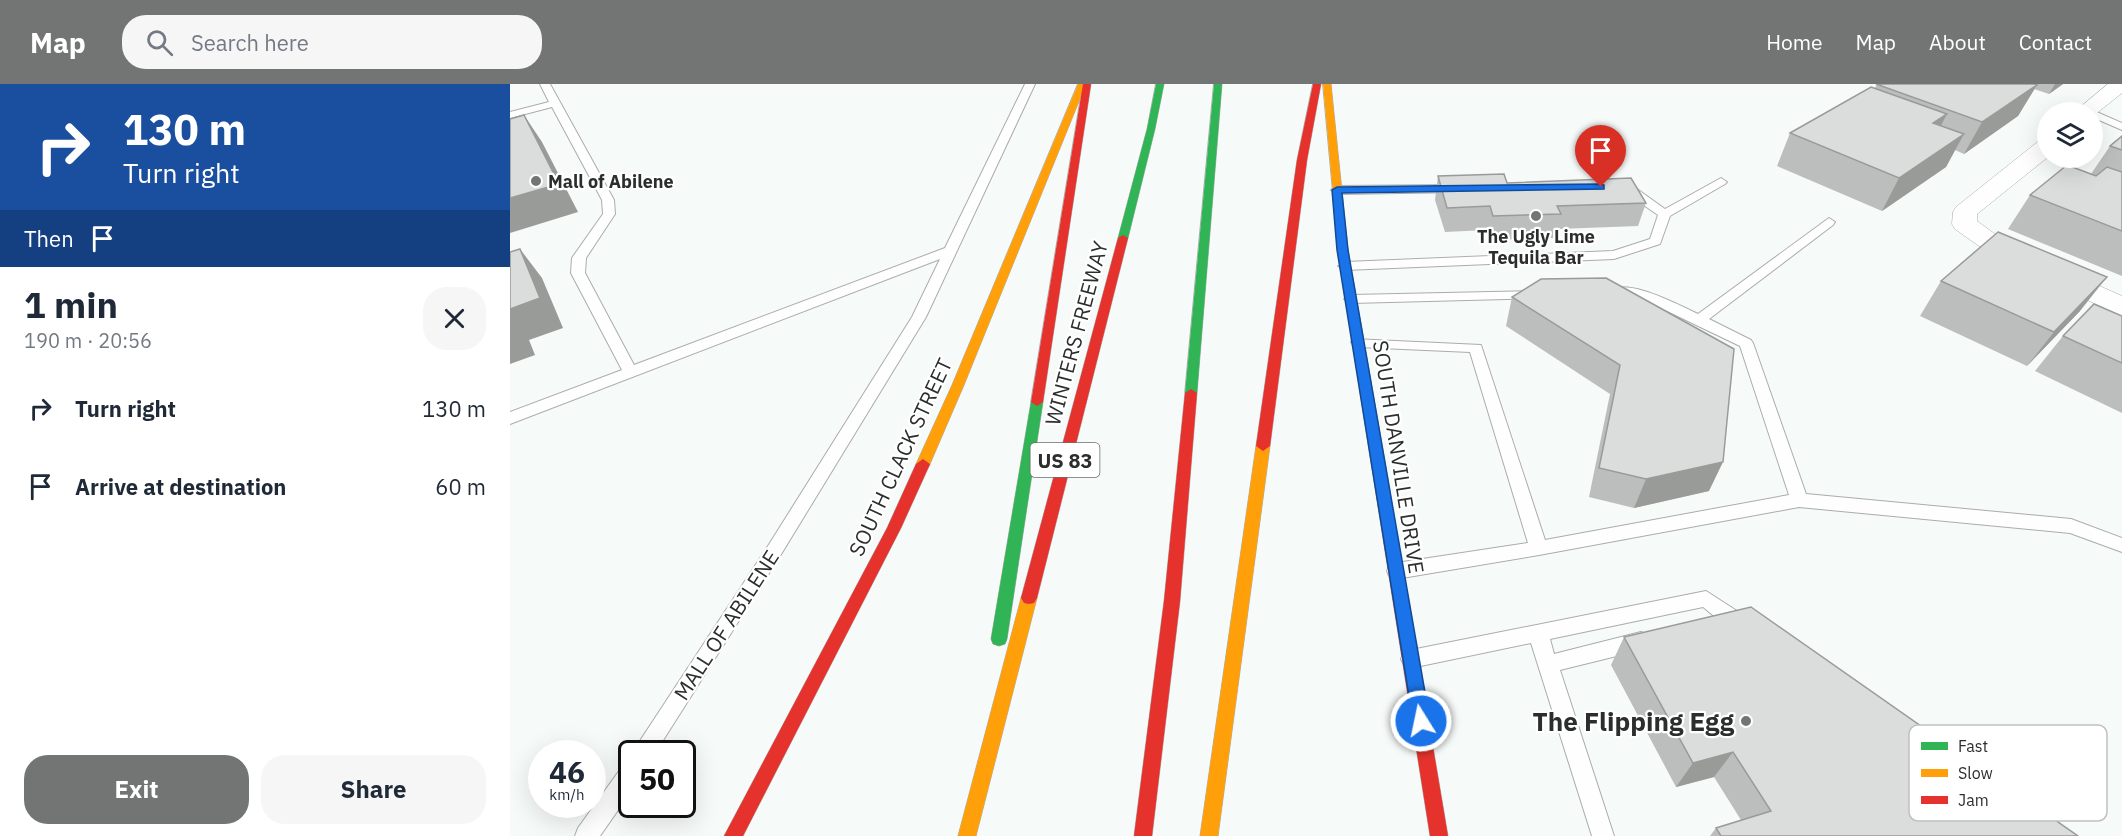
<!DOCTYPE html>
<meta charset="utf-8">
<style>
:root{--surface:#fff;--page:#f6f6f7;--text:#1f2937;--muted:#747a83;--accent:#737574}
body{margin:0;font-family:"IBM Plex Sans",sans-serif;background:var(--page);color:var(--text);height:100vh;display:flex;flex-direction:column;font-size:22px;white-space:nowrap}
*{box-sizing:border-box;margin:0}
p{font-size:20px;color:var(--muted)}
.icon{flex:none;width:33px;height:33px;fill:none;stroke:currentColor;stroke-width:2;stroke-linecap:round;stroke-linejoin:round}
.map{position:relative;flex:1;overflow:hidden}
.side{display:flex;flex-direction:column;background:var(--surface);width:510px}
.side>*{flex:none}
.banner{background:#1a4fa0;color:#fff;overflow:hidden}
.buttons{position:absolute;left:1527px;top:18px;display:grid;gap:12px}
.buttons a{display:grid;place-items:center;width:66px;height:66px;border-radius:50%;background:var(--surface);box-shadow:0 6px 24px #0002;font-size:30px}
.speed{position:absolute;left:18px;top:656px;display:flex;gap:12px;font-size:30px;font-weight:700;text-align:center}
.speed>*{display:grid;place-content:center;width:78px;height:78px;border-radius:50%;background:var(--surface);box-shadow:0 6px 24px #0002;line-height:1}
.speed small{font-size:15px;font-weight:400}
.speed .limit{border:3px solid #111;border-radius:9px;background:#fff;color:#111}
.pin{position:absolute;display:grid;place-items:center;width:51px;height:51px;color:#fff;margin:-62px -26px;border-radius:50% 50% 50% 0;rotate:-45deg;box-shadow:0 0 6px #0007}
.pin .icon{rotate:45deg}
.me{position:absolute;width:66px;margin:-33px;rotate:350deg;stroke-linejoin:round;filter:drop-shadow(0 0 4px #0008)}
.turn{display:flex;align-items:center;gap:21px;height:126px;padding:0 24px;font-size:27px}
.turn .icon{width:78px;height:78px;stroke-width:2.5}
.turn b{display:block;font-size:42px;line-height:51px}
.then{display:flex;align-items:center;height:57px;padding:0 24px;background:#0003;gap:12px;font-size:22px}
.round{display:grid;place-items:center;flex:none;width:63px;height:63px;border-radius:24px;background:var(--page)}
.summary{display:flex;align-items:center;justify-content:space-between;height:102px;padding:0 24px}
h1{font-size:36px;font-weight:800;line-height:45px}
.primary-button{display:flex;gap:12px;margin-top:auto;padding:12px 24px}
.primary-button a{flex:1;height:69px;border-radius:24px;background:var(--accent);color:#fff;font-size:24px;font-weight:800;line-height:69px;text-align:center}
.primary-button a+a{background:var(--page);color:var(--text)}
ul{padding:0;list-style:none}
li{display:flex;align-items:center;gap:18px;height:78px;padding:0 24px}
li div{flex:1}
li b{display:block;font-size:22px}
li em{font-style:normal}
header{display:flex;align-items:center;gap:36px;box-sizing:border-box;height:84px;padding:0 30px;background:var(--accent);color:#fff}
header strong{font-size:28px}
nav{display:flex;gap:33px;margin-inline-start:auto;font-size:21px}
.search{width:420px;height:54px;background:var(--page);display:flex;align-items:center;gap:15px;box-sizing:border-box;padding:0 21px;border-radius:24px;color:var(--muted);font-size:22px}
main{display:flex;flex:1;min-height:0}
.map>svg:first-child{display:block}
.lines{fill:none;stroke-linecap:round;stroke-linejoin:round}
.lane-casing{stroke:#aaacac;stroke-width:2}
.street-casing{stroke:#aaacac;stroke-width:1}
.fast-casing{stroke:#aaacac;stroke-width:1}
.slow-casing{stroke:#aaacac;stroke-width:1}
.jam-casing{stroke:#aaacac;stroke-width:1}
.lane{fill:#fefefe;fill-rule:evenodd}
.street{fill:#fefefe;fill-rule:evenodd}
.fast{fill:#30b455;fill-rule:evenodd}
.slow{fill:#ff9f0a;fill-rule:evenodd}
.jam{fill:#e5322d;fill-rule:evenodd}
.wall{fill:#bbbebc}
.shaded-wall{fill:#999b99}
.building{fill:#dadddb;stroke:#999b99;stroke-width:1.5}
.route{fill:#1a73e8;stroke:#114b97;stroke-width:1.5}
.poi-dot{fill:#737574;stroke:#fff;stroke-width:2}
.labels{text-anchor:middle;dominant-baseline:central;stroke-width:4.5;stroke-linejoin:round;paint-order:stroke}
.far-poi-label{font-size:18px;font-weight:bold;fill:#2c2e2d;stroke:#fff;text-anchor:start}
.shield{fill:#fff;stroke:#6b6d6c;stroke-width:1.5}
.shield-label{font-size:20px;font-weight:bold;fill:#2c2e2d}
.street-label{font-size:21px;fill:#2c2e2d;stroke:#fff}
.near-poi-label{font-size:26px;font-weight:bold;fill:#2c2e2d;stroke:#fff;text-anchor:end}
.key{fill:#fff;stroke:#c0c0c0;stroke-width:1.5}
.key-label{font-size:16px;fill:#2c2e2d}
</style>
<header>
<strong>Map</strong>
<div class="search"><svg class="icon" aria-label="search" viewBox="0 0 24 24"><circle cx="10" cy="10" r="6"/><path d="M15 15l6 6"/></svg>Search here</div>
<nav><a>Home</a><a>Map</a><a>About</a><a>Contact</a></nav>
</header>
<main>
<section class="side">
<div class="banner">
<div class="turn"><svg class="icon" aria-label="right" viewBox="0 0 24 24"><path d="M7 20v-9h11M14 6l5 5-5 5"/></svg><div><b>130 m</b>Turn right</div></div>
<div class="then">Then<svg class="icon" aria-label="arrive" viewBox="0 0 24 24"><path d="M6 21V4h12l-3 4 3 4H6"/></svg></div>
</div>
<div class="summary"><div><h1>1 min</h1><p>190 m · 20:56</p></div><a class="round"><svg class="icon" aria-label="close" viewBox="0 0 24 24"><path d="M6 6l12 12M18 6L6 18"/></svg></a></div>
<ul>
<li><svg class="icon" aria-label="right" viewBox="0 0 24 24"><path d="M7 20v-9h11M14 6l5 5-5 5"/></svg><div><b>Turn right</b></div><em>130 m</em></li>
<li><svg class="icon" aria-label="arrive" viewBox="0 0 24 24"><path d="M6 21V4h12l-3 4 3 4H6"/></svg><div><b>Arrive at destination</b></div><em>60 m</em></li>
</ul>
<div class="primary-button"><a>Exit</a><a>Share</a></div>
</section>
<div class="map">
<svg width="1612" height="752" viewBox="0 0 1612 752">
<rect width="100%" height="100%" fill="#f6faf8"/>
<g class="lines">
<defs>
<g id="lane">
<polygon points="30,0 40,0 104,116 105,130 76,174 75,189 124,281 435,164 515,0 525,0 416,233 270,472 145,669 122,669 258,462 402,233 430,175 0,340 0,328 112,286 61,189 62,174 93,130 92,116 42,23 0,34 0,28 39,18"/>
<polygon points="1582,26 1612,39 1612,46 1582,33 1582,28 1577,28"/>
<polygon points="1211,94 1217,98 1215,100 1160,132 1150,160 1104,175 835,186 828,182 835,178 1103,167 1140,155 1148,131 1112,106 1112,100 1120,100 1155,125"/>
<polygon points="949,101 955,105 953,108 827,110 821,106 827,102"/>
<path d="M 1319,134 L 1325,138 L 1323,141 L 1199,235 L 1241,256 L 1243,259 L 1296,410 L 1561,435 L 1612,454 L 1612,468 L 1560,449 L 1289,423 L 1029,471 L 886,495 L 879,492 L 877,487 L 879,482 L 886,479 L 1018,459 L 960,268 L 848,263 L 843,261 L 841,258 L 843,255 L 971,261 L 1035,456 L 1279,411 L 1230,262 L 1128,213 L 1103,213 L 1096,209 C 1114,191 1168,221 1188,230 Z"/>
<polygon points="1026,207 1033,211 1031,214 841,219 834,215 841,211"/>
<path d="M 1196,507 L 1241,536 L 1244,542 L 1241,548 C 1225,553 1206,533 1193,523 L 1040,555 L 1044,570 L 1131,548 L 1138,551 L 1141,557 L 1138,563 L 1131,566 L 1050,586 L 1104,752 L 1082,752 L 1021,559 L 901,584 L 894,581 L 891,575 L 894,569 L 901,566 Z"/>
<polygon points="122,677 122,706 90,752 65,752 68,744 114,680"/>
</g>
<g id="street">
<polygon points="1598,0 1612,0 1612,9 1583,32 1582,28 1566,28 1569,24"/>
<polygon points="1538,54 1538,73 1467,130 1467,137 1504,164 1612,212 1612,232 1486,174 1445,145 1442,140 1443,128 1446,123 1530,56"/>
</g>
<g id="fast">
<polygon points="646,0 654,0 645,45 618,154 613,157 608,154 637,45"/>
<polygon points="704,0 712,0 687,309 681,313 675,309"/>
<polygon points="527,314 533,318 497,555 495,560 489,562 483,560 481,555 521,318"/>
</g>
<g id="slow">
<polygon points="568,0 576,0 454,301 420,380 418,384 408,384 406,380 442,301"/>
<polygon points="813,0 821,0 838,166 874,372 867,377 860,372 828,166"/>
<polygon points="753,357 760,362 708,752 690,752 746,362"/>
<polygon points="519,508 524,509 527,514 466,752 448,752 511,514 514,509"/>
</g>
<g id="jam">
<polygon points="573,0 581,0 533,318 527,322 521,318"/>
<polygon points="803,0 811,0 797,76 760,362 753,367 746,362 787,76"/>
<polygon points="613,151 618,154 527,514 524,519 519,520 514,519 511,514 608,154"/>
<polygon points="681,305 687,309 670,517 642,752 624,752 654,517 675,309"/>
<polygon points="867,367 874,372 938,752 920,752 860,372"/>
<polygon points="413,375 420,380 391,444 233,752 214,752 377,444 406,380"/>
</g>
</defs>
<use href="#lane" class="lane-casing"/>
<use href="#street" class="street-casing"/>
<use href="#fast" class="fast-casing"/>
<use href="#slow" class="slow-casing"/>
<use href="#jam" class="jam-casing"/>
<use href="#lane" class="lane"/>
<use href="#street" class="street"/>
<use href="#fast" class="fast"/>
<use href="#slow" class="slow"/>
<use href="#jam" class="jam"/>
</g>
<g class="wall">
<polygon points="1367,0 1553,0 1539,10 1524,5 1508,32 1454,70 1445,66 1436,83 1372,127 1267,82 1280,49 1365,4"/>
<polygon points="1612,52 1612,192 1498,145 1520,111 1581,90 1600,62"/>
<polygon points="928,92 997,99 1136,119 1128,142 1048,145 1046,154 979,156 976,146 935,148 925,116"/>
<polygon points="1096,194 1199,407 1124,424 1079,413 1100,310 996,242 1002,213"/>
<polygon points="1431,197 1570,227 1517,282 1410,232"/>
<polygon points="1612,232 1612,329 1525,287 1553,252"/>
<polygon points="1114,553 1568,752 1200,752 1206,744 1231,736 1204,693 1166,703 1101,581"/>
</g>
<g class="shaded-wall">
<polygon points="1545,0 1553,0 1539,10"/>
<polygon points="1527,1 1508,32 1454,70 1472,38"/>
<polygon points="1437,30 1420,62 1423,39"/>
<polygon points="14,31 32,58 68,128 0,149 0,114"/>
<polygon points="1454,50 1436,83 1372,127 1389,94"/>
<polygon points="10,165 32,194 53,244 19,256 25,271 0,280 0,225"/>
<polygon points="1597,193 1570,227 1517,282 1544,248"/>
<polygon points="1213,378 1199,407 1124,424 1136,395"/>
<polygon points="1223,668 1204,693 1166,703 1183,679"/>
</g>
<g class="building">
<polygon points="1366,0 1524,0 1527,1 1472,38"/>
<polygon points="1361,3 1437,30 1423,39 1454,50 1389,94 1280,49"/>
<polygon points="14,31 49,100 0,114 0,35"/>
<polygon points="1612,52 1612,66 1600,62"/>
<polygon points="1557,81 1586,92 1597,83 1612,88 1612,147 1520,111"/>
<polygon points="994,90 997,99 1121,94 1136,119 1047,122 1051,130 983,132 980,122 937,124 928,92"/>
<polygon points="1488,148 1597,193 1544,248 1431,197"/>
<polygon points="10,165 30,214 0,225 0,168"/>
<polygon points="1096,194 1224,265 1213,378 1136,395 1089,384 1110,281 1002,213 1031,195"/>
<polygon points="1584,220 1612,232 1612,279 1553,252"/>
<polygon points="1241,523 1568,752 1211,752 1206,744 1261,727 1223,668 1183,679 1114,553"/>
</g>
<polygon class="route" points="1091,100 1094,101 1094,105 832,109 838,166 920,637 918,642 911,645 905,642 903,637 827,166 822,106 827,103"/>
<g class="poi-dot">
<circle cx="26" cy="97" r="6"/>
<circle cx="1026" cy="132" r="6"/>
<circle cx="1236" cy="637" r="6"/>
</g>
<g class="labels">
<g class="far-poi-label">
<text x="38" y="97">Mall of Abilene</text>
<text x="1026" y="152" text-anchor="middle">The Ugly Lime<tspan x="1026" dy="21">Tequila Bar</tspan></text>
</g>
<rect class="shield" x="520.5" y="359" width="69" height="34" rx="4.5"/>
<g class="shield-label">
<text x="555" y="376">US 83</text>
</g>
<g class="street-label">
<text transform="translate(566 249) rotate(-75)">WINTERS FREEWAY</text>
<text transform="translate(390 373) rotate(-65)">SOUTH CLACK STREET</text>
<text transform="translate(889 373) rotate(81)">SOUTH DANVILLE DRIVE</text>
<text transform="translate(216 541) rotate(-57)">MALL OF ABILENE</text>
</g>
<g class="near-poi-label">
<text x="1224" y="637">The Flipping Egg</text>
</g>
</g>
<rect x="1399" y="641" width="198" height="96" rx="9" class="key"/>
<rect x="1411" y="658" width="27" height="8" fill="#30b455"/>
<rect x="1411" y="685" width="27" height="8" fill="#ff9f0a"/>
<rect x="1411" y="712" width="27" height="8" fill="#e5322d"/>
<g class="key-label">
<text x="1448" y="668">Fast</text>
<text x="1448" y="695">Slow</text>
<text x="1448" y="722">Jam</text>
</g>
</svg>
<div class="buttons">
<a><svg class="icon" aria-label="layers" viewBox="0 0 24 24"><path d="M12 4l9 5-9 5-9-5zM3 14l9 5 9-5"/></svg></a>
</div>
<div class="speed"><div>46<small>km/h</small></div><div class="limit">50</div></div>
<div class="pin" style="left:1091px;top:103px;background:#d93025"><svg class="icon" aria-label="arrive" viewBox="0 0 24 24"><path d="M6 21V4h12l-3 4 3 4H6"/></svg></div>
<svg class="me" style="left:911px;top:637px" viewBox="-20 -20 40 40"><circle r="17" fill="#1a73e8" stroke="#fff" stroke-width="3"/><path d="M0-11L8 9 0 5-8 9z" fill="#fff"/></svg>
</div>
</main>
